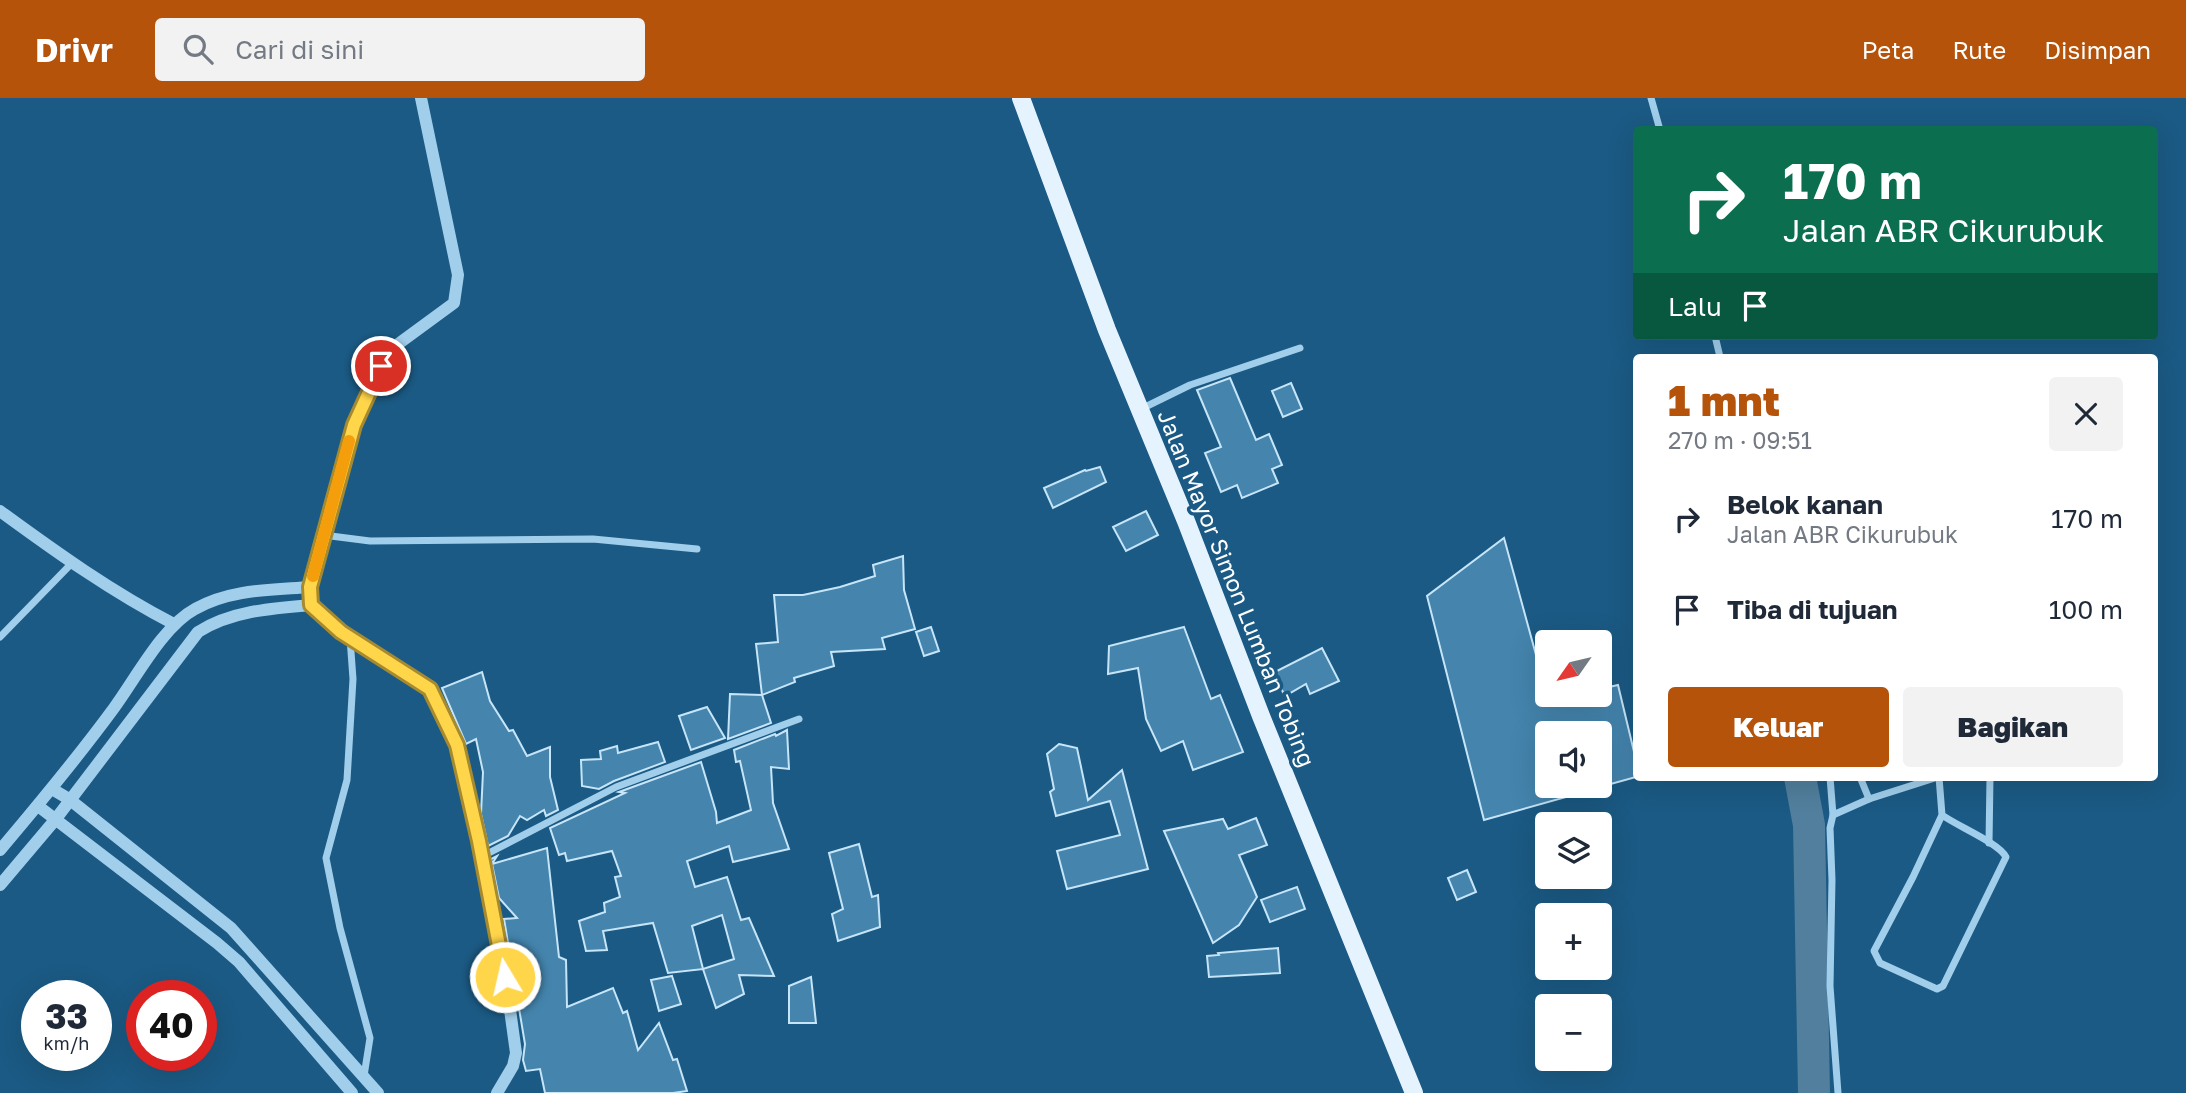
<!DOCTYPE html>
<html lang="id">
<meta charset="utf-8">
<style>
:root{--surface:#fff;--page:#f2f2f3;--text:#1f2937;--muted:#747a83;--accent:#b45309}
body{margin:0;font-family:"Golos Text",sans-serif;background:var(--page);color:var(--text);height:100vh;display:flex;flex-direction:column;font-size:26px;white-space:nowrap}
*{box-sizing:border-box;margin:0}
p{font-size:23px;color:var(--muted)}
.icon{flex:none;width:38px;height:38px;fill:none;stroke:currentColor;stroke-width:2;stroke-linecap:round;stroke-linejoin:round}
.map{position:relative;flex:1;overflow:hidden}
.sheet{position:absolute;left:1633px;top:256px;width:525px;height:427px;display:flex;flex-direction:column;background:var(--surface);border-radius:7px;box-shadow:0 7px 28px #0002}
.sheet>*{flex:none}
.hud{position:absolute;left:1633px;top:28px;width:525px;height:214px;border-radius:7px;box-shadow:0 7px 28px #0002;background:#0b6e4f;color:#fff;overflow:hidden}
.needle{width:46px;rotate:236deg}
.fabs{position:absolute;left:1535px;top:532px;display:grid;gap:14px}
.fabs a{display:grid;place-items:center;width:77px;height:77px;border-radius:7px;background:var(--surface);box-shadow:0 7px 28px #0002;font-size:35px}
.speed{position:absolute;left:21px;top:882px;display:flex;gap:14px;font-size:35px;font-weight:700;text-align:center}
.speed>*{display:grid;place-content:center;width:91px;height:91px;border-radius:50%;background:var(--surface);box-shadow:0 7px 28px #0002;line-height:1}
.speed small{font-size:18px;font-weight:400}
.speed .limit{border:10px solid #d22;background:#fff;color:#111}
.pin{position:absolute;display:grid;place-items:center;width:60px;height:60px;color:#fff;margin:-30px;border:4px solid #fff;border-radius:50%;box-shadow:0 2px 7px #0007}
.me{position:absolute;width:77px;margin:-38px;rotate:351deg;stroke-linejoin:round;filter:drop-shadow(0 0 5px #0008)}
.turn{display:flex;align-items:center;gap:24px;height:147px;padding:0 35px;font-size:32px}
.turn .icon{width:91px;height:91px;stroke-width:2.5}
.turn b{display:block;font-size:49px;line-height:60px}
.then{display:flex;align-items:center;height:66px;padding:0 35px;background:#0003;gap:14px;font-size:26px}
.round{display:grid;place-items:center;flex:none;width:74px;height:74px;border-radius:7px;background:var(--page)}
.headline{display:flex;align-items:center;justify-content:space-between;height:119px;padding:0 35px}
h1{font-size:42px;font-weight:800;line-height:52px;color:var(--accent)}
.button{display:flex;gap:14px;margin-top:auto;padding:14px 35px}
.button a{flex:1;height:80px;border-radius:7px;background:var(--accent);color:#fff;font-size:28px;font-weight:800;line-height:80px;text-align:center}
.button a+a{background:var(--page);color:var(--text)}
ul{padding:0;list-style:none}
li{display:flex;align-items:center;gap:21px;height:91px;padding:0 35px}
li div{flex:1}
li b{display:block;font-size:26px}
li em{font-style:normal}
header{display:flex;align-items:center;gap:42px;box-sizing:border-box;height:98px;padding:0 35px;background:var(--accent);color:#fff}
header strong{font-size:33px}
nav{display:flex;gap:38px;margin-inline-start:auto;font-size:24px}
.search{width:490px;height:63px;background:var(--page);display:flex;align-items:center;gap:18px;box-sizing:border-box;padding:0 24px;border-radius:7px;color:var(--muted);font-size:26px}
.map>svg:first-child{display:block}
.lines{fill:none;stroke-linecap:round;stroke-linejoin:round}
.river{stroke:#517f9d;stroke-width:32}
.building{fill:#4484ad;stroke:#c6e5f8;stroke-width:2;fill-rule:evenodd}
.minor{stroke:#a1ceeb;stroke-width:7}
.tertiary{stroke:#a1ceeb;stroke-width:12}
.primary{stroke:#e5f3ff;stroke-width:18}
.route-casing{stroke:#a68a30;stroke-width:18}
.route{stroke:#ffd54a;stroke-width:12}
.slow{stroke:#f59e0b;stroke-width:12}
.labels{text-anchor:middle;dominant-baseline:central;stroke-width:7;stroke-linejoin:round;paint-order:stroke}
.street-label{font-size:23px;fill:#fff;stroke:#1b5a84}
</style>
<header>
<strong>Drivr</strong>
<div class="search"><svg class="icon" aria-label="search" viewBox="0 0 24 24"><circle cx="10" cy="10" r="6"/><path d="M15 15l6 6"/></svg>Cari di sini</div>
<nav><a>Peta</a><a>Rute</a><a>Disimpan</a></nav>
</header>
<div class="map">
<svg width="2186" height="995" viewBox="0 0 2186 995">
<rect width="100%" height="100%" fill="#1b5a84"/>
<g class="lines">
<polyline class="river" points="1800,679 1809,727 1814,995"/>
</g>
<g class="building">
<polygon points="1230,280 1256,342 1269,336 1282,367 1272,371 1278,385 1242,400 1237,387 1221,394 1205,355 1221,349 1197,292"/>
<polygon points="1291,285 1302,311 1283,319 1272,293"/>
<polygon points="1100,369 1106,384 1053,410 1044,390 1085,372 1086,373"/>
<polygon points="1146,413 1158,437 1126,453 1113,429"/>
<polygon points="1504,440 1547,597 1551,604 1579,597 1600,597 1600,591 1618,587 1636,662 1636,679 1600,689 1600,635 1547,635 1547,688 1591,688 1591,692 1484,722 1427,498"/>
<polygon points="903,458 904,492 915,531 882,540 885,551 831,554 834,568 794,580 795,584 762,597 756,546 778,544 774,497 803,497 840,489 875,478 873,467"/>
<polygon points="931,529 939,553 924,558 916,534"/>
<polygon points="1184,529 1211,601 1220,597 1243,654 1193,672 1183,643 1161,653 1146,621 1138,570 1108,576 1109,548"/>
<polygon points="1322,550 1339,583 1310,596 1306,586 1285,598 1273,575"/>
<polygon points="482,574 490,603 509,633 513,632 527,658 550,649 550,679 558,712 546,718 544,712 527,722 520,718 508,738 488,748 481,716 483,674 476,641 466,646 442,590"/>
<polygon points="730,596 762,597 771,625 728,641"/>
<polygon points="707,609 725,640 691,652 679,618"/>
<path d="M 787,632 L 789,671 L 771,669 L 773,705 L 789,751 L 733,764 L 729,748 L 687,763 L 695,789 L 727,779 L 741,822 L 749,820 L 774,878 L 739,877 L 744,896 L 716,910 L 703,871 L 668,875 L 653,825 L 603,833 L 607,852 L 586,853 L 579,823 L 605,814 L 604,805 L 620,799 L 615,779 L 621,778 L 612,753 L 567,763 L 565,755 L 559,757 L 550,730 L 625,695 L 619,694 L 701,664 L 716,714 L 717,725 L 751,712 L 740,663 L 736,664 L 734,652 L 775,636 L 776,638 ZM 722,817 L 734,861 L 703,871 L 692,828 Z"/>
<polygon points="658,644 665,664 614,683 599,691 582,688 581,662 601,661 600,653 617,648 618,655"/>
<polygon points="1059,646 1077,650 1088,702 1122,672 1148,771 1067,791 1057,753 1120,737 1110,703 1056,718 1050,694 1054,691 1047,656"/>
<polygon points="1256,720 1267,747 1239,757 1257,799 1239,827 1213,845 1164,733 1223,721 1228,731"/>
<polygon points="859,746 872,799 878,797 880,829 838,843 832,816 843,811 829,755"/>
<polygon points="547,750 559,859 566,862 567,909 613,890 623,915 627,913 638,952 659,925 673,962 677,961 687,993 673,995 545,995 540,971 526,973 523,962 525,946 504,821 517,820 499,800 491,761 497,758 492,766"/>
<polygon points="1467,772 1476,794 1457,802 1448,780"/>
<polygon points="1297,789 1305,811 1270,824 1261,802"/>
<polygon points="1278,850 1280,875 1209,879 1207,858 1219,857 1218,855"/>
<polygon points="672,878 681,906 659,913 651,882"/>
<polygon points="811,879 816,925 789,925 789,888"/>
</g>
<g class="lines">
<g class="minor">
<polyline points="1651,0 1660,32"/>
<polyline points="1715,238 1720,259"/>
<polyline points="1141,311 1190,287 1300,250"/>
<polyline points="323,437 370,443 593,441 697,451"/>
<polyline points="0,539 72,465"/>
<polyline points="350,540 353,581 347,682 326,760 340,830 370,940 364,978"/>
<polyline points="1830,679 1833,717"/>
<polyline points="1860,679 1869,701"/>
<path d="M 1939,679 L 1942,717 C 1957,728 1999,745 2006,759 L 1943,888 L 1937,891 L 1880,865 L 1874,853 L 1913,779 L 1942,717"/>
<polyline points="1989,745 1990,679"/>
<polyline points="481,759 616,689 799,621"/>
<polyline points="1838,995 1830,888 1832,782 1830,730 1833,717 1869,701 1938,679"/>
</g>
<g class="tertiary">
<polyline points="421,0 458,177 454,205 394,249 381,268 353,327 310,489 311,507 341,534 431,591 457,647 502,854 516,955 513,968 497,995"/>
<path d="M 0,413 C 56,454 112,494 174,526"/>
<polyline points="52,691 69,701 231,830 378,995"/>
<polyline points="38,708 217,845 239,864 352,995"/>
<path d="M 0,752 C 39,706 78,659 114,610 C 136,580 163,528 195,511 C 230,491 271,492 310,489"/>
<path d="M 0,787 L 55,722 L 198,534 C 231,513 273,510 311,507"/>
</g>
<polyline class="primary" points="1021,0 1107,232 1186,423 1261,618 1414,995"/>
</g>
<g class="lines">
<defs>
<polyline id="route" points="381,268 354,327 310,489 311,507 341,534 430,591 457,647 479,743 505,879"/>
</defs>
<use href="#route" class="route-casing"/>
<use href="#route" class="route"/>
<polyline class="slow" points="313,478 349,343"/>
</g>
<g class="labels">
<g class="street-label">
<text transform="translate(1237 490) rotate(68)">Jalan Mayor Simon Lumban Tobing</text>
</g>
</g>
</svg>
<div class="fabs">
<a><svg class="needle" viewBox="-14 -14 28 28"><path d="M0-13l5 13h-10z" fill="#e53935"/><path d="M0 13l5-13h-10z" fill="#747a83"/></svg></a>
<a><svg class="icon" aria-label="sound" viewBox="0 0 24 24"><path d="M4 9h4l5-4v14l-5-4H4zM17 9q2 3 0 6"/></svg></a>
<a><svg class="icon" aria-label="layers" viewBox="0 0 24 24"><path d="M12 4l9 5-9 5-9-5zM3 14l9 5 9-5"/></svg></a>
<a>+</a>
<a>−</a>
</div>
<div class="speed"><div>33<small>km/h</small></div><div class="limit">40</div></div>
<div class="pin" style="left:381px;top:268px;background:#d93025"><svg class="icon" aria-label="arrive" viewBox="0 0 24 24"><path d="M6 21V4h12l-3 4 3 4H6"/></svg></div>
<svg class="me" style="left:505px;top:879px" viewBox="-20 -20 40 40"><circle r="17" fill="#ffd54a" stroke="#fff" stroke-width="3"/><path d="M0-11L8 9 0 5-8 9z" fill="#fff"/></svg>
<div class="hud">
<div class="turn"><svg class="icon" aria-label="right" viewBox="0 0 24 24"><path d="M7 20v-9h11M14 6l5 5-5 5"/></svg><div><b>170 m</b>Jalan ABR Cikurubuk</div></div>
<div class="then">Lalu<svg class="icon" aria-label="arrive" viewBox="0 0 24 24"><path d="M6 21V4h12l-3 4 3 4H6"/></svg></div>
</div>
<section class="sheet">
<div class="headline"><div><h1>1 mnt</h1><p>270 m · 09:51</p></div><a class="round"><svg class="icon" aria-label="close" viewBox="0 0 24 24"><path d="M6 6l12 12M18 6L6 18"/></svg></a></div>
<ul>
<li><svg class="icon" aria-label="right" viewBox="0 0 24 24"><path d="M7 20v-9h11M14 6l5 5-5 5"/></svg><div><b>Belok kanan</b><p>Jalan ABR Cikurubuk</p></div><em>170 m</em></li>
<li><svg class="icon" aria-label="arrive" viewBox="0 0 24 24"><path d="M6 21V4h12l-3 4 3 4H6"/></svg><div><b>Tiba di tujuan</b></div><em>100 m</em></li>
</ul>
<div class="button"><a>Keluar</a><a>Bagikan</a></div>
</section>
</div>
